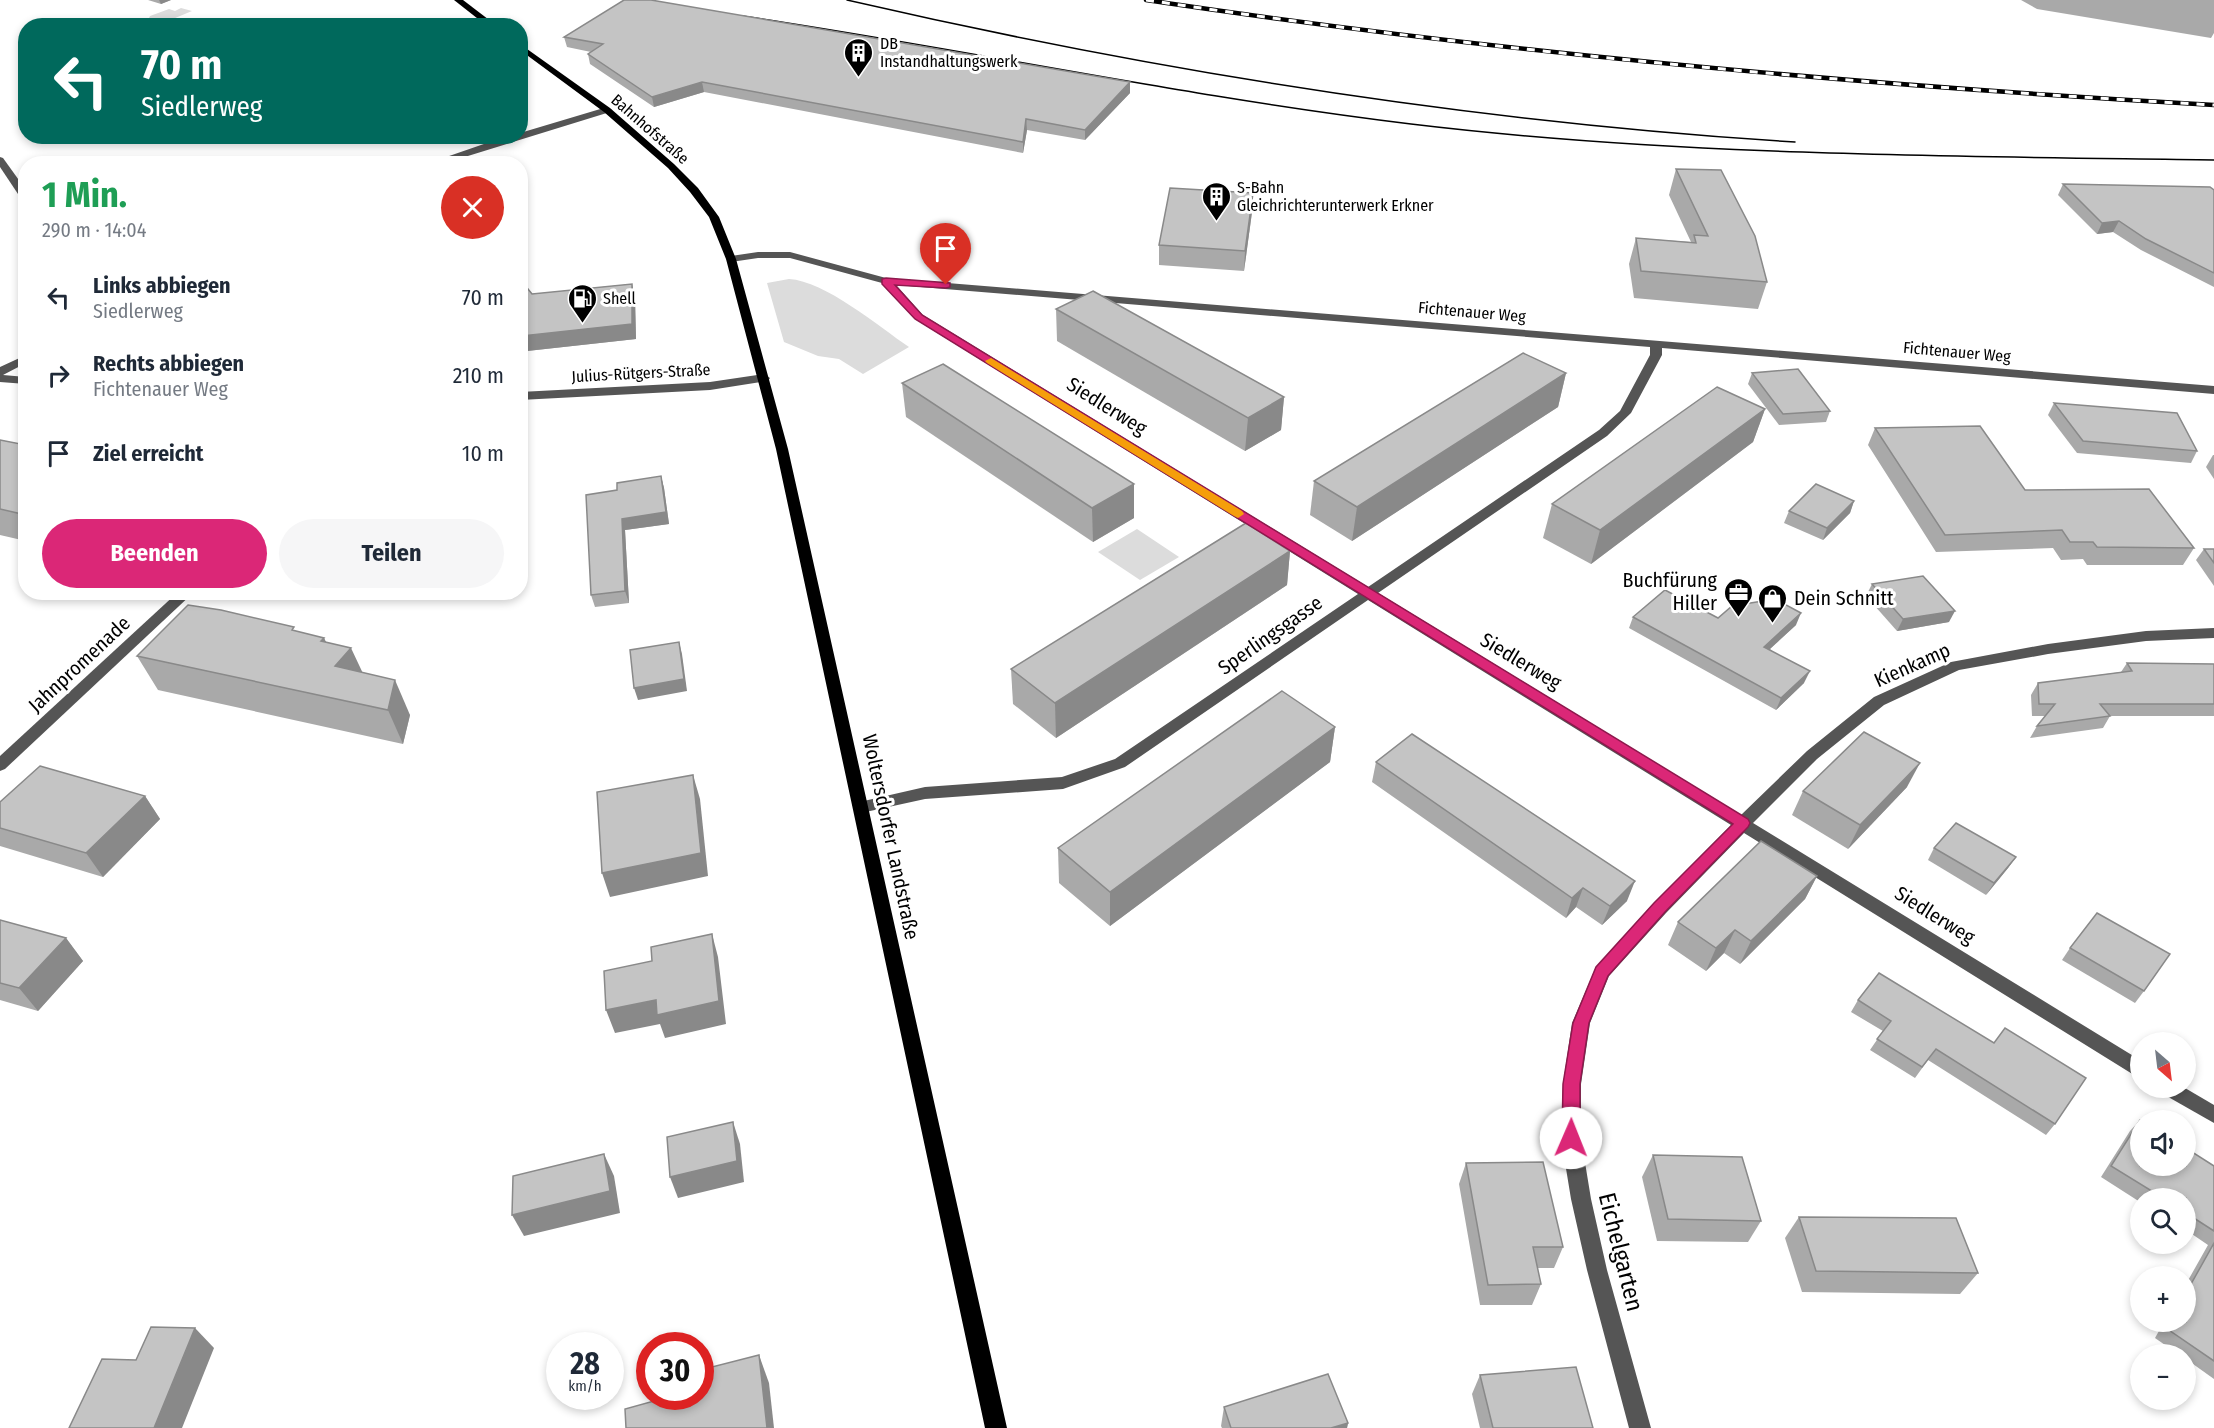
<!DOCTYPE html>
<html lang="de">
<meta charset="utf-8">
<style>
:root{--surface:#fff;--page:#f6f6f7;--text:#1f2937;--muted:#747a83;--accent:#db2777}
body{margin:0;font-family:"Fira Sans Condensed",sans-serif;background:var(--page);color:var(--text);height:100vh;display:flex;flex-direction:column;font-size:22px;white-space:nowrap}
*{box-sizing:border-box;margin:0}
p{font-size:20px;color:var(--muted)}
.icon{flex:none;width:33px;height:33px;fill:none;stroke:currentColor;stroke-width:2;stroke-linecap:round;stroke-linejoin:round}
.map{position:relative;flex:1;overflow:hidden}
.side{position:absolute;left:18px;top:156px;width:510px;height:444px;display:flex;flex-direction:column;background:var(--surface);border-radius:24px;box-shadow:0 3px 9px #0003}
.side>*{flex:none}
.banner{position:absolute;left:18px;top:18px;width:510px;height:126px;border-radius:24px;box-shadow:0 3px 9px #0003;background:#00695c;color:#fff;overflow:hidden}
.needle{width:39px;rotate:152deg}
.controls{position:absolute;left:2130px;top:1032px;display:grid;gap:12px}
.controls a{display:grid;place-items:center;width:66px;height:66px;border-radius:50%;background:var(--surface);box-shadow:0 3px 9px #0003;font-size:30px}
.speed{position:absolute;left:546px;top:1332px;display:flex;gap:12px;font-size:30px;font-weight:700;text-align:center}
.speed>*{display:grid;place-content:center;width:78px;height:78px;border-radius:50%;background:var(--surface);box-shadow:0 3px 9px #0003;line-height:1}
.speed small{font-size:15px;font-weight:400}
.speed .limit{border:9px solid #d22;background:#fff;color:#111}
.pin{position:absolute;display:grid;place-items:center;width:51px;height:51px;color:#fff;margin:-62px -26px;border-radius:50% 50% 50% 0;rotate:-45deg;box-shadow:0 0 6px #0007}
.pin .icon{rotate:45deg}
.me{position:absolute;width:66px;margin:-33px;rotate:1deg;stroke-linejoin:round;filter:drop-shadow(0 0 4px #0008)}
.turn{display:flex;align-items:center;gap:21px;height:126px;padding:0 24px;font-size:27px}
.turn .icon{width:78px;height:78px;stroke-width:2.5}
.turn b{display:block;font-size:42px;line-height:51px}
.round{display:grid;place-items:center;flex:none;width:63px;height:63px;border-radius:32px;background:var(--page)}
.head{display:flex;align-items:center;justify-content:space-between;height:102px;padding:0 24px}
h1{font-size:36px;font-weight:700;line-height:45px;color:#1e9e55}
.primary-button{display:flex;gap:12px;margin-top:auto;padding:12px 24px}
.primary-button a{flex:1;height:69px;border-radius:36px;background:var(--accent);color:#fff;font-size:24px;font-weight:700;line-height:69px;text-align:center}
.primary-button a+a{background:var(--page);color:var(--text)}
ul{padding:0;list-style:none}
li{display:flex;align-items:center;gap:18px;height:78px;padding:0 24px}
li div{flex:1}
li b{display:block;font-size:22px}
li em{font-style:normal}
.map>svg:first-child{display:block}
.green{fill:#dcdcdc}
.lines{fill:none;stroke-linecap:round;stroke-linejoin:round}
.minor{fill:#555;fill-rule:evenodd}
.major{fill:#000;fill-rule:evenodd}
.tram{stroke:#000;stroke-width:1.5}
.rail-casing{stroke:#000;stroke-width:4.5}
.rail{stroke:#fff;stroke-width:3;stroke-dasharray:8;stroke-linecap:butt}
.wall{fill:#a9a9a9}
.shaded-wall{fill:#898989}
.building{fill:#c4c4c4;stroke:#898989;stroke-width:1.5}
.route{fill:#db2777;stroke:#8e194d;stroke-width:1.5}
.slow{fill:#f59e0b}
.labels{text-anchor:middle;dominant-baseline:central;stroke-width:6;stroke-linejoin:round;paint-order:stroke}
.far-poi-label{font-size:16px;fill:#000;stroke:#fff;text-anchor:start}
.far-street-label{font-size:16px;fill:#000;stroke:#fff}
.street-label{font-size:20px;fill:#000;stroke:#fff}
.poi-label{font-size:20px;fill:#000;stroke:#fff;text-anchor:end}
.near-street-label{font-size:24px;fill:#000;stroke:#fff}
</style>
<div class="map">
<svg width="2214" height="1428" viewBox="0 0 2214 1428">
<rect width="100%" height="100%" fill="#fff"/>
<g class="green">
<polygon points="181,8 192,11 168,21 148,20 150,16 169,9 175,11"/>
<path d="M 789,279 C 825,281 878,326 909,347 L 863,374 L 839,359 L 818,356 L 784,342 L 767,283 Z"/>
<polygon points="1137,529 1179,557 1140,580 1098,552"/>
</g>
<g class="lines">
<g class="minor">
<polygon points="607,107 612,110 610,112 442,164 426,164 507,136 520,136 520,133"/>
<polygon points="0,157 3,158 26,190 26,201 22,200 0,167"/>
<path d="M 758,252 L 790,252 L 886,278 L 2214,386 L 2214,394 L 1662,348 L 1662,355 L 1631,413 L 1607,436 L 1378,593 L 1741,815 L 1807,751 L 1874,697 L 1951,662 L 2048,644 L 2146,631 L 2214,628 L 2214,638 L 2146,641 L 2048,654 L 1959,670 L 1884,705 L 1817,759 L 1753,823 L 2140,1060 L 2140,1077 L 2134,1075 L 1744,833 L 1666,913 L 1609,976 L 1590,1023 L 1581,1084 L 1581,1138 L 1591,1199 L 1607,1270 L 1651,1428 L 1629,1428 L 1587,1270 L 1571,1199 L 1561,1138 L 1563,1084 L 1572,1023 L 1596,967 L 1654,903 L 1731,825 L 1368,600 L 1125,767 L 1063,789 L 925,799 L 861,813 L 855,811 L 853,807 L 855,803 L 925,787 L 1062,777 L 1115,759 L 1358,594 L 915,319 L 882,283 L 790,258 L 758,258 L 731,262 L 726,259 L 731,256 ZM 896,285 L 1650,347 L 1650,355 L 1620,411 L 1599,430 L 1368,587 L 923,315 Z"/>
<polygon points="26,355 26,363 3,375 26,377 26,384 0,382 0,367"/>
<polygon points="764,374 770,378 768,381 710,390 520,400 520,392 710,382"/>
<polygon points="178,592 194,592 5,769 0,771 0,756"/>
<polygon points="2161,1088 2185,1088 2214,1105 2214,1123 2163,1094"/>
</g>
<g class="major">
<polygon points="454,0 463,0 497,26 487,26"/>
<polygon points="520,44 610,108 674,164 698,188 719,217 736,259 788,449 1007,1428 985,1428 776,449 726,259 709,217 690,192 668,168 604,112 520,50"/>
</g>
<g class="tram">
<path d="M 847,0 C 1159,72 1475,122 1795,142"/>
<path d="M 742,16 C 965,49 1187,97 1411,124 C 1677,156 1946,156 2214,160"/>
</g>
<defs>
<path id="rail" d="M 1146,0 C 1501,53 1856,85 2214,105"/>
</defs>
<use href="#rail" class="rail-casing"/>
<use href="#rail" class="rail"/>
</g>
<g class="wall">
<polygon points="148,0 171,0 161,4"/>
<polygon points="2021,0 2214,0 2214,33 2211,38 2037,9"/>
<polygon points="564,37 1130,93 1085,140 1027,130 1023,153 704,92 654,107 590,64 588,54 591,52 567,47"/>
<polygon points="1676,169 1767,282 1758,309 1634,298 1629,264 1636,238 1691,242 1669,195"/>
<polygon points="2063,184 2214,190 2214,287 2141,250 2113,232 2097,234 2058,195"/>
<polygon points="1252,212 1244,271 1159,265 1159,245"/>
<polygon points="520,279 532,294 632,284 635,299 636,339 527,351 524,358 520,359"/>
<polygon points="1056,309 1284,397 1281,430 1245,451 1057,341"/>
<polygon points="1566,373 1558,407 1352,541 1310,515 1314,481"/>
<polygon points="1752,373 1830,411 1826,422 1779,425 1748,384"/>
<polygon points="902,383 1134,484 1134,518 1093,542 906,417"/>
<polygon points="2054,403 2197,451 2191,463 2077,453 2048,415"/>
<polygon points="1765,409 1753,442 1591,564 1543,538 1552,504"/>
<polygon points="1875,428 2025,490 2194,548 2183,565 2087,565 2083,559 2061,560 2053,548 1936,552 1868,445"/>
<polygon points="0,440 26,445 26,541 0,535"/>
<polygon points="2213,455 2214,455 2214,479 2206,467"/>
<polygon points="661,476 664,488 669,524 625,530 629,603 595,607 591,595 617,490"/>
<polygon points="1854,501 1850,513 1823,540 1784,523 1789,511"/>
<polygon points="2204,549 2214,549 2214,586 2196,560"/>
<polygon points="1290,551 1287,585 1056,738 1013,704 1011,669"/>
<polygon points="1872,584 1949,622 1897,631 1866,596"/>
<polygon points="1633,617 1718,618 1796,625 1770,649 1804,683 1776,710 1629,628"/>
<polygon points="296,631 324,638 326,642 410,715 403,744 158,690 137,656"/>
<polygon points="2127,663 2214,664 2214,716 2110,716 2103,728 2030,738 2037,726 2045,716 2032,716 2031,695 2038,683 2121,672"/>
<polygon points="1335,727 1330,762 1110,926 1059,883 1058,848"/>
<polygon points="1376,762 1627,901 1602,925 1576,907 1566,918 1372,782"/>
<polygon points="1907,787 1848,849 1792,815 1803,791"/>
<polygon points="145,796 160,819 103,877 0,846 0,802"/>
<polygon points="1934,848 2016,857 2008,868 1986,895 1928,860"/>
<polygon points="1817,876 1805,899 1740,964 1724,953 1706,971 1668,945 1678,922"/>
<polygon points="0,920 66,938 83,961 38,1011 0,1000"/>
<polygon points="2070,948 2144,991 2135,1003 2062,960"/>
<polygon points="1879,973 2055,1124 2046,1135 1928,1060 1915,1078 1870,1050 1883,1031 1851,1012 1858,1000"/>
<polygon points="2140,1120 2214,1166 2214,1379 2186,1359 2186,1354 2178,1354 2155,1338 2164,1322 2186,1322 2186,1284 2208,1245 2186,1230 2186,1198 2140,1198 2140,1202 2101,1177 2130,1131"/>
<polygon points="1653,1155 1761,1221 1748,1242 1657,1241 1642,1177"/>
<polygon points="1466,1163 1563,1247 1554,1268 1537,1268 1541,1284 1532,1305 1480,1305 1459,1184"/>
<polygon points="1799,1217 1978,1273 1960,1294 1802,1292 1785,1238"/>
<polygon points="1480,1375 1593,1428 1480,1428 1472,1394"/>
<polygon points="1224,1407 1348,1423 1347,1428 1222,1428 1221,1426"/>
</g>
<g class="shaded-wall">
<polygon points="159,0 171,0 161,4"/>
<polygon points="702,82 704,92 654,107 652,97"/>
<polygon points="1130,82 1130,93 1085,140 1085,130"/>
<polygon points="1026,119 1027,130 1023,153 1023,142"/>
<polygon points="1253,193 1252,212 1244,271 1245,251"/>
<polygon points="2119,221 2113,232 2097,234 2102,223"/>
<polygon points="632,284 635,299 636,339 527,351 524,358 520,348 520,340 522,336"/>
<polygon points="1566,373 1558,407 1352,541 1357,507"/>
<polygon points="1284,397 1281,430 1245,451 1248,418"/>
<polygon points="1765,409 1753,442 1591,564 1600,530"/>
<polygon points="661,476 664,488 669,524 625,530 629,603 625,591 622,519"/>
<polygon points="1134,484 1134,518 1093,542 1092,508"/>
<polygon points="1854,501 1850,513 1823,540 1827,528"/>
<polygon points="1290,551 1287,585 1056,738 1055,703"/>
<polygon points="1955,611 1949,622 1897,631 1903,619"/>
<polygon points="1801,613 1796,625 1760,658 1764,647"/>
<polygon points="324,638 336,664 351,648 367,682 351,701 321,641"/>
<polygon points="679,642 682,654 687,691 638,700 634,688"/>
<polygon points="1810,671 1804,683 1776,710 1781,698"/>
<polygon points="395,680 410,715 403,744 388,710"/>
<polygon points="1335,727 1330,762 1110,926 1110,892"/>
<polygon points="1920,763 1907,787 1848,849 1860,825"/>
<polygon points="693,775 700,799 708,876 610,897 602,873"/>
<polygon points="145,796 160,819 103,877 86,853"/>
<polygon points="2016,857 2008,868 1986,895 1994,883"/>
<polygon points="1817,876 1805,899 1740,964 1751,941"/>
<polygon points="1635,881 1627,901 1602,925 1610,906"/>
<polygon points="1583,888 1576,907 1566,918 1572,898"/>
<polygon points="1735,930 1724,953 1706,971 1716,948"/>
<polygon points="712,934 718,957 726,1024 665,1038 660,1024 615,1033 606,1010 656,1000"/>
<polygon points="66,938 83,961 38,1011 19,988"/>
<polygon points="733,1122 740,1144 744,1182 678,1198 670,1177"/>
<polygon points="604,1154 614,1176 620,1213 524,1236 512,1215"/>
<polygon points="195,1328 214,1348 182,1428 154,1428"/>
<polygon points="759,1355 769,1383 774,1428 767,1428"/>
<polygon points="1348,1423 1347,1428 1331,1428"/>
</g>
<g class="building">
<polygon points="624,0 651,0 1130,82 1085,130 1026,119 1023,142 702,82 652,97 588,54 603,44 564,37"/>
<polygon points="1676,169 1721,170 1755,236 1767,282 1641,271 1636,238 1696,243 1694,235 1708,236"/>
<polygon points="2063,184 2210,187 2214,190 2214,273 2146,239 2119,221 2102,223"/>
<polygon points="1170,188 1253,193 1245,251 1159,245"/>
<polygon points="520,279 532,294 632,284 632,324 522,336 520,340"/>
<polygon points="1093,291 1284,397 1248,418 1056,309"/>
<polygon points="1523,353 1566,373 1357,507 1314,481"/>
<polygon points="943,364 1134,484 1092,508 902,383"/>
<polygon points="1798,369 1830,411 1783,414 1752,373"/>
<polygon points="1717,387 1765,409 1600,530 1552,504"/>
<polygon points="2054,403 2177,413 2197,451 2083,441"/>
<polygon points="1980,426 2025,490 2149,489 2194,548 2097,547 2093,542 2070,542 2062,530 1945,535 1875,428"/>
<polygon points="0,440 26,445 26,515 0,509"/>
<polygon points="661,476 666,512 622,519 625,591 591,595 586,495 617,490 617,483"/>
<polygon points="1816,484 1854,501 1827,528 1789,511"/>
<polygon points="1246,523 1290,551 1055,703 1011,669"/>
<polygon points="2204,549 2214,549 2214,563"/>
<polygon points="1923,576 1955,611 1903,619 1872,584"/>
<polygon points="1665,590 1718,618 1732,606 1775,599 1801,613 1764,647 1810,671 1781,698 1633,617"/>
<polygon points="188,605 221,610 294,627 292,630 324,638 321,641 351,648 335,666 395,680 388,710 137,656"/>
<polygon points="679,642 684,679 634,688 630,650"/>
<polygon points="2127,663 2214,664 2214,704 2100,704 2110,716 2037,726 2055,704 2039,704 2038,683 2132,671"/>
<polygon points="1282,691 1335,727 1110,892 1058,848"/>
<polygon points="1864,732 1920,763 1860,825 1803,791"/>
<polygon points="1412,734 1635,881 1610,906 1583,888 1572,898 1376,762"/>
<polygon points="40,766 145,796 86,853 0,828 0,802"/>
<polygon points="693,775 701,853 602,873 597,792"/>
<polygon points="1956,823 2016,857 1994,883 1934,848"/>
<polygon points="1761,841 1817,876 1751,941 1735,930 1716,948 1678,922"/>
<polygon points="2097,913 2170,954 2144,991 2070,948"/>
<polygon points="0,920 66,938 19,988 0,983"/>
<polygon points="712,934 719,1001 657,1015 656,1000 606,1010 604,971 652,961 651,947"/>
<polygon points="1879,973 1994,1043 2005,1028 2086,1078 2055,1124 1936,1049 1922,1067 1877,1039 1891,1021 1858,1000"/>
<polygon points="2140,1120 2141,1120 2140,1166 2186,1166 2186,1148 2214,1166 2214,1231 2186,1213 2186,1198 2163,1198 2111,1166"/>
<polygon points="733,1122 737,1161 670,1177 667,1137"/>
<polygon points="604,1154 610,1191 512,1215 513,1176"/>
<polygon points="1653,1155 1742,1157 1761,1221 1668,1219"/>
<polygon points="1543,1162 1563,1247 1533,1247 1541,1284 1488,1285 1466,1163"/>
<polygon points="1799,1217 1956,1218 1978,1273 1816,1271"/>
<polygon points="2214,1243 2214,1361 2166,1328 2170,1322 2186,1322 2186,1293"/>
<polygon points="151,1327 195,1328 154,1428 69,1428 102,1359 136,1360"/>
<polygon points="759,1355 767,1428 626,1428 625,1409 672,1396 700,1396 700,1370"/>
<polygon points="1576,1367 1593,1428 1493,1428 1480,1375"/>
<polygon points="1328,1374 1348,1423 1331,1428 1231,1428 1224,1407"/>
</g>
<polygon class="route" points="886,278 950,283 950,287 946,288 895,285 922,315 1748,819 1750,823 1748,827 1665,912 1608,976 1589,1023 1580,1084 1580,1138 1577,1143 1571,1146 1565,1143 1562,1138 1563,1084 1573,1023 1596,967 1654,903 1733,824 915,319 882,284 882,279"/>
<polygon class="slow" points="991,358 1242,511 1244,514 1238,518 1234,516 987,363 985,361"/>
<defs>
<symbol id="building-pin" viewBox="-11 -11 22 30"><path d="M0 17L-7.5 6A9.5 9.5 0 1 1 7.5 6Z" fill="#000" stroke="#fff"/><path d="M-4-6H4V6H1V3H-1V6H-4ZM-2.5-4.3h1.7v1.8h-1.7ZM.8-4.3h1.7v1.8H.8ZM-2.5-1h1.7V.8h-1.7ZM.8-1h1.7V.8H.8Z" fill="#fff"/></symbol>
<symbol id="fuel-pin" viewBox="-11 -11 22 30"><path d="M0 17L-7.5 6A9.5 9.5 0 1 1 7.5 6Z" fill="#000" stroke="#fff"/><path d="M-5.5-6h7V0h2V4h1.3V-2.5L3-4.5l.8-.8L6-3V5H2.5V1h-1V6h-7ZM-4.2-4.7v3.2H.2V-4.7Z" fill="#fff"/></symbol>
<symbol id="office-pin" viewBox="-11 -11 22 30"><path d="M0 17L-7.5 6A9.5 9.5 0 1 1 7.5 6Z" fill="#000" stroke="#fff"/><path d="M-6-3h4V-5.5h4V-3h4V5H-6ZM-1-4.5V-3h2v-1.5ZM-6 0V1H6V0Z" fill="#fff"/></symbol>
<symbol id="shop-pin" viewBox="-11 -11 22 30"><path d="M0 17L-7.5 6A9.5 9.5 0 1 1 7.5 6Z" fill="#000" stroke="#fff"/><path d="M-5-2.5h2.3a2.7 3.5 0 0 1 5.4 0H5L5.5 6h-11ZM-1.5-2.5h3a1.5 2.3 0 0 0-3 0Z" fill="#fff"/></symbol>
</defs>
<g fill-rule="evenodd">
<use href="#building-pin" x="842" y="36" width="33" height="45"/>
<use href="#building-pin" x="1200" y="180" width="33" height="45"/>
<use href="#fuel-pin" x="566" y="282" width="33" height="45"/>
<use href="#office-pin" x="1722" y="576" width="33" height="45"/>
<use href="#shop-pin" x="1756" y="582" width="33" height="45"/>
</g>
<g class="labels">
<g class="far-poi-label">
<text x="880" y="43">DB<tspan x="880" dy="18">Instandhaltungswerk</tspan></text>
<text x="1237" y="187">S-Bahn<tspan x="1237" dy="18">Gleichrichterunterwerk Erkner</tspan></text>
<text x="603" y="298">Shell</text>
</g>
<g class="far-street-label">
<text transform="translate(650 129) rotate(41)">Bahnhofstraße</text>
<text transform="translate(1472 312) rotate(5)">Fichtenauer Weg</text>
<text transform="translate(1957 352) rotate(5)">Fichtenauer Weg</text>
<text transform="translate(641 373) rotate(-3)">Julius-Rütgers-Straße</text>
</g>
<g class="street-label">
<text transform="translate(1107 406) rotate(32)">Siedlerweg</text>
<text transform="translate(1270 635) rotate(-35)">Sperlingsgasse</text>
<text transform="translate(1521 661) rotate(31)">Siedlerweg</text>
<text transform="translate(79 664) rotate(-43)">Jahnpromenade</text>
<text transform="translate(1912 665) rotate(-24)">Kienkamp</text>
<text transform="translate(891 837) rotate(78)">Woltersdorfer Landstraße</text>
<text transform="translate(1935 915) rotate(32)">Siedlerweg</text>
</g>
<g class="poi-label">
<text x="1717" y="580">Buchfürung<tspan x="1717" dy="23">Hiller</tspan></text>
<text x="1794" y="598" text-anchor="start">Dein Schnitt</text>
</g>
<g class="near-street-label">
<text transform="translate(1621 1252) rotate(76)">Eichelgarten</text>
</g>
</g>
</svg>
<div class="controls">
<a><svg class="needle" viewBox="-14 -14 28 28"><path d="M0-13l5 13h-10z" fill="#e53935"/><path d="M0 13l5-13h-10z" fill="#747a83"/></svg></a>
<a><svg class="icon" aria-label="sound" viewBox="0 0 24 24"><path d="M4 9h4l5-4v14l-5-4H4zM17 9q2 3 0 6"/></svg></a>
<a><svg class="icon" aria-label="search" viewBox="0 0 24 24"><circle cx="10" cy="10" r="6"/><path d="M15 15l6 6"/></svg></a>
<a>+</a>
<a>−</a>
</div>
<div class="speed"><div>28<small>km/h</small></div><div class="limit">30</div></div>
<div class="pin" style="left:946px;top:285px;background:#d93025"><svg class="icon" aria-label="arrive" viewBox="0 0 24 24"><path d="M6 21V4h12l-3 4 3 4H6"/></svg></div>
<svg class="me" style="left:1571px;top:1138px" viewBox="-20 -20 40 40"><circle r="19" fill="#fff"/><path d="M0-13L10 11 0 6-10 11z" fill="#db2777"/></svg>
<div class="banner">
<div class="turn"><svg class="icon" aria-label="left" viewBox="0 0 24 24"><path d="M17 20v-9H6M10 6l-5 5 5 5"/></svg><div><b>70 m</b>Siedlerweg</div></div>
</div>
<section class="side">
<div class="head"><div><h1>1 Min.</h1><p>290 m · 14:04</p></div><a class="round" style="background:#d93025;color:#fff"><svg class="icon" aria-label="close" viewBox="0 0 24 24"><path d="M6 6l12 12M18 6L6 18"/></svg></a></div>
<ul>
<li><svg class="icon" aria-label="left" viewBox="0 0 24 24"><path d="M17 20v-9H6M10 6l-5 5 5 5"/></svg><div><b>Links abbiegen</b><p>Siedlerweg</p></div><em>70 m</em></li>
<li><svg class="icon" aria-label="right" viewBox="0 0 24 24"><path d="M7 20v-9h11M14 6l5 5-5 5"/></svg><div><b>Rechts abbiegen</b><p>Fichtenauer Weg</p></div><em>210 m</em></li>
<li><svg class="icon" aria-label="arrive" viewBox="0 0 24 24"><path d="M6 21V4h12l-3 4 3 4H6"/></svg><div><b>Ziel erreicht</b></div><em>10 m</em></li>
</ul>
<div class="primary-button"><a>Beenden</a><a>Teilen</a></div>
</section>
</div>
